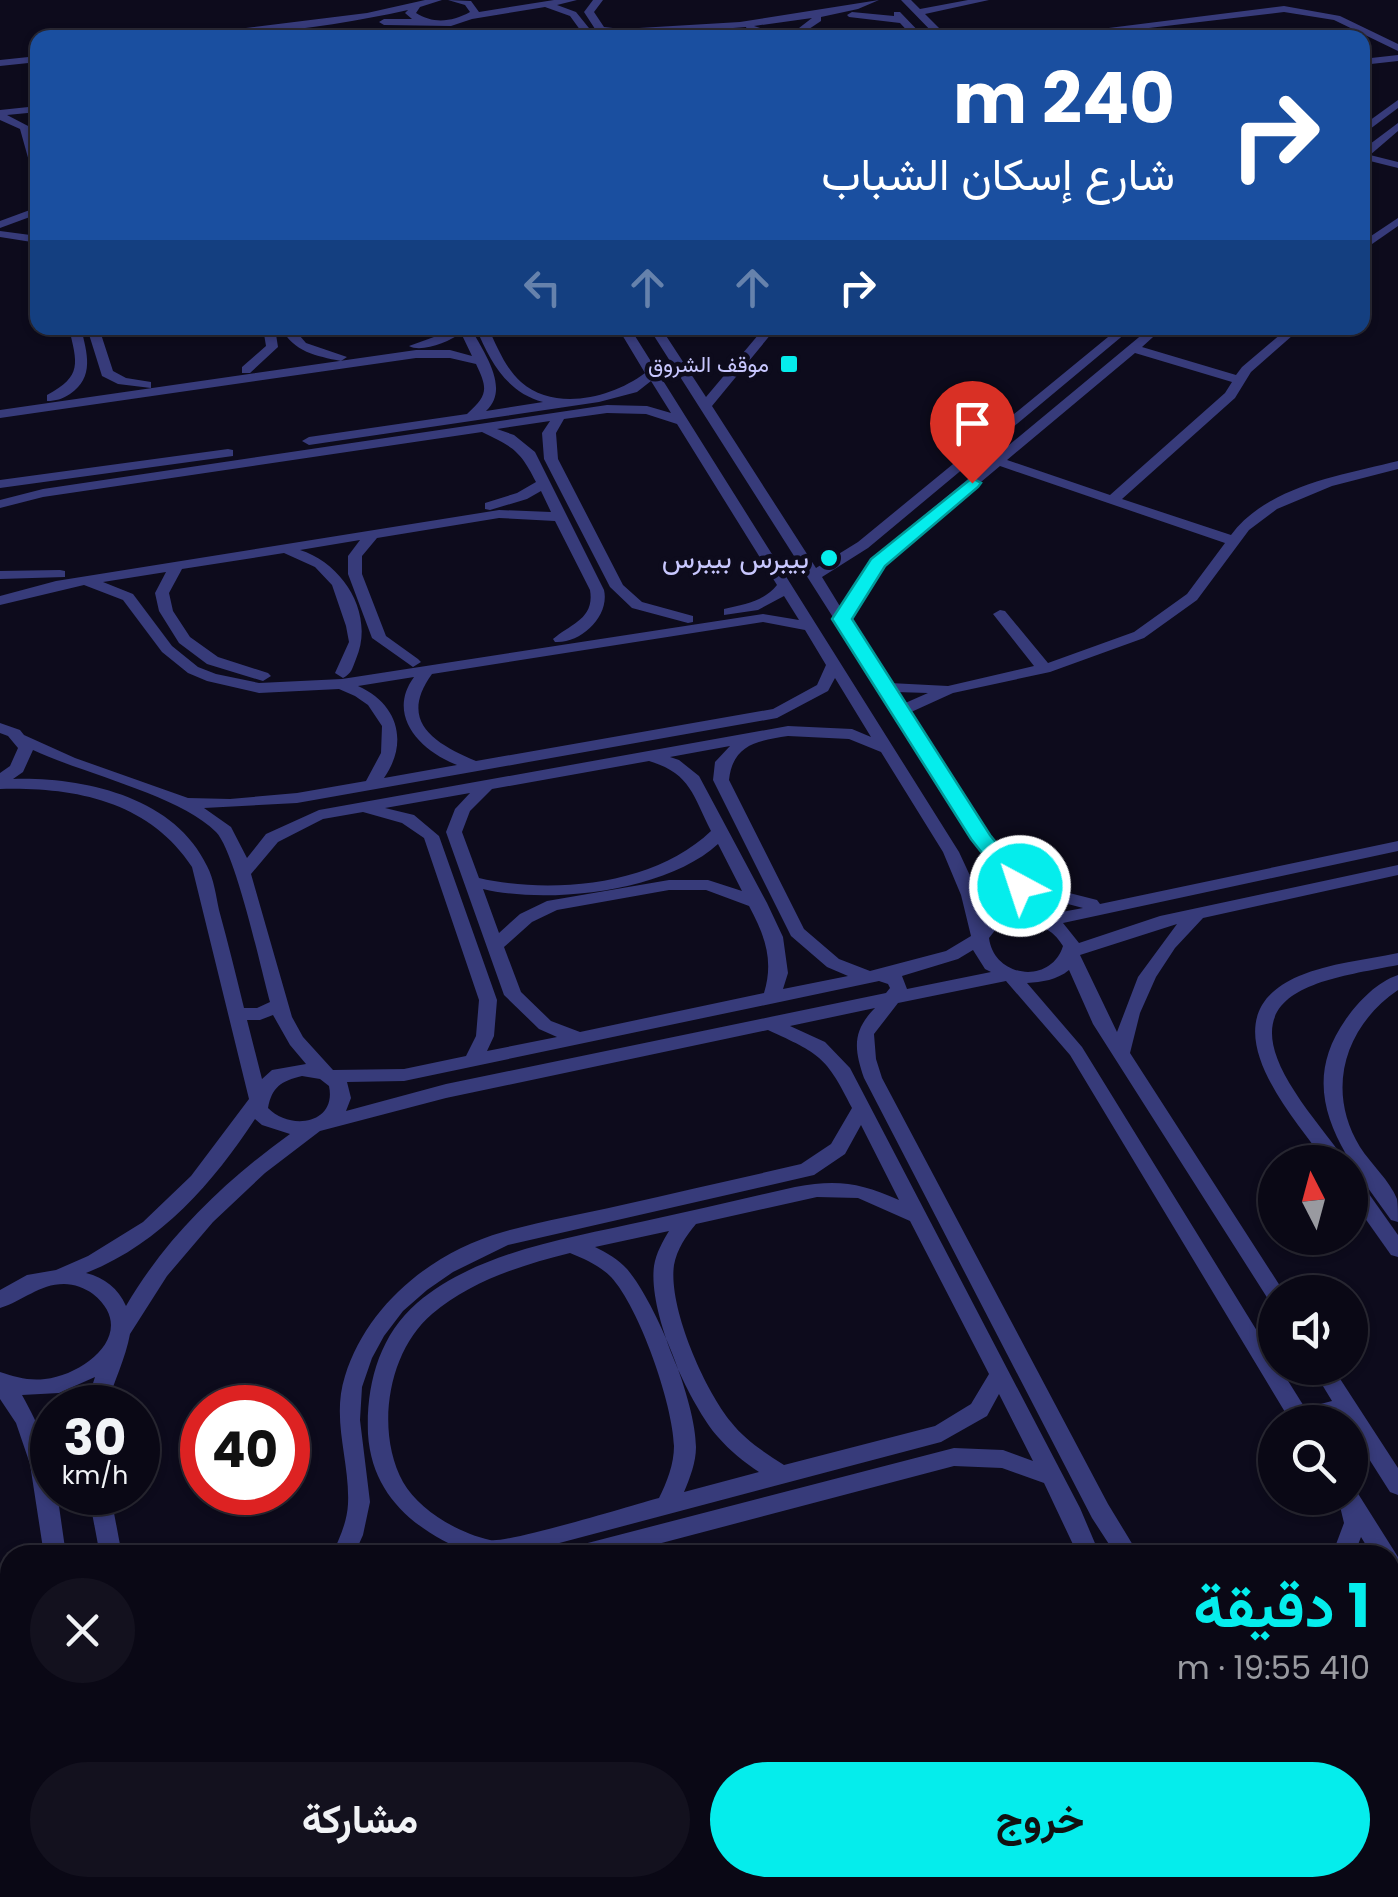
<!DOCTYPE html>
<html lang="ar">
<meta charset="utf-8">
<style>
:root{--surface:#0a0815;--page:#13111e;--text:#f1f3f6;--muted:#999aa0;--line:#2a2934;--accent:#05edec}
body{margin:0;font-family:Poppins,Vazirmatn,sans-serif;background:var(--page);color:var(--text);direction:rtl;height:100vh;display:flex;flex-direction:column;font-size:38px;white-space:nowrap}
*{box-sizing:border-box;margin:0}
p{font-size:32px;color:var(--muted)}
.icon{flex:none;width:55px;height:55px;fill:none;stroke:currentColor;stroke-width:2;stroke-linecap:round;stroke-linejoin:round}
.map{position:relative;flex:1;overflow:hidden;direction:ltr}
.panel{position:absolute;left:0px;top:1545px;width:1400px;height:352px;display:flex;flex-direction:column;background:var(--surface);border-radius:30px 30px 0 0;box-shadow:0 2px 8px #0004,0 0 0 2px var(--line);direction:rtl}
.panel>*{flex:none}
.guide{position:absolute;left:30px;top:30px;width:1340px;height:305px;border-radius:20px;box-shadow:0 2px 8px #0004,0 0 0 2px var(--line);direction:rtl;background:#1a4fa0;color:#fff;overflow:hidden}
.needle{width:65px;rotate:354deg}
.buttons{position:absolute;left:1258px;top:1145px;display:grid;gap:20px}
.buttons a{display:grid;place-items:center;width:110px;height:110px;border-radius:50%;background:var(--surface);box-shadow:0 2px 8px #0004,0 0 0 2px var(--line);font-size:50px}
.speed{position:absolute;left:30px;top:1385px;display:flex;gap:20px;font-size:50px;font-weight:700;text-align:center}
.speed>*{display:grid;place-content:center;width:130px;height:130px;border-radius:50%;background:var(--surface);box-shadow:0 2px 8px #0004,0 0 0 2px var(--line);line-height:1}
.speed small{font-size:25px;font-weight:400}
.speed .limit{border:15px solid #d22;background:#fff;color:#111}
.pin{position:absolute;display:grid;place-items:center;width:85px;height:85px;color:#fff;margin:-102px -42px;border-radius:50% 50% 50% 0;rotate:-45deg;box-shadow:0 0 10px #0007}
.pin .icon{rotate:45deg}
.me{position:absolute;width:110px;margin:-55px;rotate:320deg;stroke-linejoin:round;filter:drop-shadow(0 0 8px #0008)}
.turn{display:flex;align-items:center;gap:35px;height:210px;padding:0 30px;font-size:45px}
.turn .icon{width:130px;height:130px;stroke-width:2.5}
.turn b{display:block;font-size:70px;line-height:85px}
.lanes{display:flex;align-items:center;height:95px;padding:0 30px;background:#0003;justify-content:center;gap:50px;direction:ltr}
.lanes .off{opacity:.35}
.round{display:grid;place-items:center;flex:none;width:105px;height:105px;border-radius:52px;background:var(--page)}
.headline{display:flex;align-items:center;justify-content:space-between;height:170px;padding:0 30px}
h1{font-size:60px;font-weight:700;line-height:75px;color:var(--accent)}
.primary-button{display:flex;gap:20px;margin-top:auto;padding:20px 30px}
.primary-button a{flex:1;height:115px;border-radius:60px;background:var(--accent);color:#111;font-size:40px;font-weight:700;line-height:115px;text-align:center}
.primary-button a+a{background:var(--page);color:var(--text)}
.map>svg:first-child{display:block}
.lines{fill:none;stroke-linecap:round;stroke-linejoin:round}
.minor{fill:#373b7a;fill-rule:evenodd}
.route{fill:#05edec;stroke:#039a99;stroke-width:2.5}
.poi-dot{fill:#05edec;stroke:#0d0b1c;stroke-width:4}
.labels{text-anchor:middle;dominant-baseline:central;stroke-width:9;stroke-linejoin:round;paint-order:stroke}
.far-poi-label{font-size:22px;fill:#c8c7fe;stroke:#0d0b1c;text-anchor:end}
.poi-label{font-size:28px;fill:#c8c7fe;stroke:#0d0b1c;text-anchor:end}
</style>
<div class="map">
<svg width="1398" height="1897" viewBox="0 0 1398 1897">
<rect width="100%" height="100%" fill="#0d0b1c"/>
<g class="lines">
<g class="minor">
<path d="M 425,0 L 442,0 L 420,7 L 416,13 C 433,24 452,22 470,12 L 465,5 L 448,0 L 471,1 L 479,12 L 554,0 L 577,0 L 557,5 L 576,12 L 597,38 L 586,38 L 570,16 L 545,7 L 472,19 L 451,26 L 384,25 L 379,22 L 384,19 L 412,19 L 405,13 L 408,10 C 332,27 242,38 165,38 L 367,13 Z"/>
<polygon points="593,0 603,0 594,12 604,27 622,29 740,22 879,0 858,9 821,17 821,21 809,29 807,38 797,38 799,28 812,18 754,26 790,38 772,38 747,30 746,27 655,34 608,33 603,36 597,32 584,12"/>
<polygon points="901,0 911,0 920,9 968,0 989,0 925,14 949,38 938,38"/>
<polygon points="1284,6 1340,16 1398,44 1398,51 1334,20 1284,12 1064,38 1029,38"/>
<polygon points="852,12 894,16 894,12 900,12 925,38 914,38 900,23 849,17 847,15"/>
<polygon points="1398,55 1398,61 1362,65 1362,59"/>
<polygon points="38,56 38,62 0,66 0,60"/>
<polygon points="1398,100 1398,108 1362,135 1362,126"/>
<polygon points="38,106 38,112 7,115 30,127 38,151 38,175 32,172 20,129 0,120 0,110"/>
<polygon points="1398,123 1398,131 1370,155 1398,162 1398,168 1362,159 1362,150"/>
<polygon points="38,207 38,214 0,228 0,221"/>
<polygon points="1398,218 1398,226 1362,251 1362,242"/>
<polygon points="0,231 38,236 38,243 0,237"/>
<path d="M 69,328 L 81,328 C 87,353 95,377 70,394 C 62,399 56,401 47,401 L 47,395 C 83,376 77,363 69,328 Z"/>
<polygon points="87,328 99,328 113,371 126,378 151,382 151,388 118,384 102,376"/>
<polygon points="263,328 275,328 278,347 250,373 242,373 242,367 266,346"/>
<path d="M 281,328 L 293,328 L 306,343 L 347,357 L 341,361 C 316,356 294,352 281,328 Z"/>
<path d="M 453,328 L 471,328 C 483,352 511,388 486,411 L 543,402 C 506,392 490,361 476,328 L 488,328 C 497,346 505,368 521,382 C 555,412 612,398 645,373 L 618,328 L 630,328 L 959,852 L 979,895 L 985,921 L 1018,910 L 1027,911 L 1013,889 L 974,839 L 649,328 L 661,328 L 706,397 L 764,328 L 776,328 L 712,406 L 816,568 L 858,542 L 1119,328 L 1132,328 L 868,548 L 822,577 L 841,608 L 863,572 L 885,548 L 1150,328 L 1163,328 L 1142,347 L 1236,375 L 1242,367 L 1288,328 L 1301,328 L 1251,372 L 1235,398 L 1122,499 L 1231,535 C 1267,486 1342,475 1398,461 L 1398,469 L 1332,486 L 1277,509 L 1249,530 L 1197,600 L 1144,638 L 1050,672 L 953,693 L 909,713 L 988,836 L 1026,882 L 1097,900 L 1100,904 L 1398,841 L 1398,851 L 1063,923 L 1079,943 L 1160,916 L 1398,865 L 1398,875 L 1203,918 L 1175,948 L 1156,977 L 1140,1013 L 1130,1053 L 1282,1289 L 1284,1292 L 1275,1292 L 1275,1302 L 1268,1299 L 1093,1024 L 1069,970 C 1057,980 1042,982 1027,983 L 1082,1047 L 1275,1360 L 1275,1368 L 1280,1368 L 1305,1408 L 1332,1401 L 1312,1368 L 1333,1368 L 1398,1468 L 1398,1495 L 1390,1492 L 1350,1429 L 1350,1422 L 1346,1422 L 1341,1415 L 1314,1422 L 1291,1422 L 1070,1055 L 1006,981 L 898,1003 L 874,1034 L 876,1059 L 882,1078 L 1108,1504 L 1139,1555 L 1116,1555 L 1092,1518 L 864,1078 C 854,1049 852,1031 875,1008 L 790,1026 L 825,1042 L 850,1068 L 1080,1508 L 1100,1555 L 1078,1555 L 1044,1483 L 1002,1468 L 954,1466 L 616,1555 L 569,1555 L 572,1548 L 580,1545 L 954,1448 L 1003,1450 L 1033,1461 L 999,1394 L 987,1416 L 941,1442 L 514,1555 L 471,1555 L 471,1553 C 417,1532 372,1497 368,1434 C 366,1385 379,1336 417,1303 C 478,1251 570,1238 645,1221 C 695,1210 745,1198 795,1187 C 838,1179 860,1183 899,1200 L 861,1125 L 845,1154 L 814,1175 L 508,1245 L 453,1272 L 427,1290 L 403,1311 L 384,1336 L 372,1358 L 362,1387 L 360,1420 L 370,1502 L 363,1535 L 354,1555 L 332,1555 C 339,1539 347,1523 348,1504 C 350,1460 331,1420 345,1376 C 367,1305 432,1252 503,1232 C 542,1221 582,1214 622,1205 C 682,1191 742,1178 801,1164 L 831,1144 L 852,1108 C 826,1056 820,1054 768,1030 L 446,1098 L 320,1131 L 265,1173 L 213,1222 L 167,1276 L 130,1334 C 126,1357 113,1384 106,1408 L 85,1408 L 95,1377 L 59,1393 L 22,1395 C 40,1427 52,1456 52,1492 L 57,1492 L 66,1555 L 44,1555 L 30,1464 L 16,1423 L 0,1399 L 0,1372 C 16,1377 28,1381 45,1379 C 87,1374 139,1331 93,1294 C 85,1288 74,1284 64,1284 C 39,1284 23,1301 0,1308 L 0,1290 L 27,1275 L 56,1270 L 88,1256 L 143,1222 L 191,1176 L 249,1099 L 192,867 C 149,801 74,787 0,789 L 0,773 L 10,766 L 18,748 L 8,736 L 0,733 L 0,723 L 20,730 L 24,735 L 75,758 L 188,798 L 230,799 L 297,793 L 366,781 L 381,753 L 382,726 L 368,705 L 355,696 L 339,689 L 259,693 L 207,681 L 188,673 L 162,652 L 123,600 L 84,585 L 0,605 L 0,596 L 56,581 L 499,510 L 551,512 L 541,491 L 527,499 L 490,510 L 485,509 L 485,503 L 517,493 L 536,482 C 520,450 513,447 482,432 L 43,497 L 0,508 L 0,500 L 43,489 L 607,405 L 647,406 L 671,413 L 651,381 L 637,392 L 599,402 L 309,445 L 302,441 L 309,437 L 467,414 C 488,395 488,389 476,364 L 450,358 L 416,358 L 0,418 L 0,410 L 416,350 L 450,350 L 472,356 L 461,333 C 449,342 421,353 409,346 L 445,333 ZM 1135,353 L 1232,382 L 1225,393 L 1110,495 L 1007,460 ZM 607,413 L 646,414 L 677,424 L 777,585 C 763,602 745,604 724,609 L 724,615 L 758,610 L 784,596 L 799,620 L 763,614 L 342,679 L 259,683 L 216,674 L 198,667 L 172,646 L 133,594 L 103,582 L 166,572 L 155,593 L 159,611 L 179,643 L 207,664 L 263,681 L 271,676 L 268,673 L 218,657 L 190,637 L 173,611 L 169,593 L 182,569 L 284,553 L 315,567 L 332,585 L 346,626 L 349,642 L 335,673 L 343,678 C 352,673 352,669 356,659 C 375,615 344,564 300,550 L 360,540 L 348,556 L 348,574 L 372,638 L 413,667 L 421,662 L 418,659 L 386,636 L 362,574 L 362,556 L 377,538 L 499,518 L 555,521 L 590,590 C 595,619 570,624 553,639 L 555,642 C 581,644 610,616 604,590 L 535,452 L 514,435 L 497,429 L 550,421 L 542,433 L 544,459 L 610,587 L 632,608 L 688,623 L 693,622 L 693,616 L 642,602 L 623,585 L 558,459 L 556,433 L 564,419 ZM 1000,466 L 1225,543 L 1187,594 L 1134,632 L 1048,663 L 1005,611 L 1000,610 L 993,614 L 1034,666 L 948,686 L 890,683 L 849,620 L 874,577 L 895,554 ZM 763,622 L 805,630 L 826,665 L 817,685 L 773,709 L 476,761 C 436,744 397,722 432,674 ZM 414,677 C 386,715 420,751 457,765 L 384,778 C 409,742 398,704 358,686 ZM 835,678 L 871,737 L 852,729 L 788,726 L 319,810 L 266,834 L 247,858 L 231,827 L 204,808 L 297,803 L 777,718 L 828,691 ZM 896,692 L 928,693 L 903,704 ZM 788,736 L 849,739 L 881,752 L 943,852 L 961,895 L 971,936 L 946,951 L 870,971 L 839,959 L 804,929 L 729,780 C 733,744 757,741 788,736 ZM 730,746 L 715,762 L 713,780 L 791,936 L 827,967 L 848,976 L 783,989 L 788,973 L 783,937 L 767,903 L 699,776 L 679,760 L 670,757 ZM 33,750 C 84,774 179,795 216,832 C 235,851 261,969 270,1002 L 257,1008 L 244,1008 C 236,975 228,943 219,910 C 216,896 214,879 207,866 C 174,796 82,777 13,779 L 23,772 ZM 649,761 C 690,773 693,795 711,831 C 655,885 552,895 479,878 L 462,832 L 470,811 L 492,789 ZM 470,793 L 455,809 L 446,832 L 504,995 L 539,1029 L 557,1037 L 487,1051 L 494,1036 L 497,1000 L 439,836 L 414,815 L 385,808 ZM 363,812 L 402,823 L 424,838 L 479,1000 L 476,1036 L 466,1056 L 404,1069 L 333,1070 L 303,1037 L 292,1017 L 251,874 L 278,842 L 323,819 ZM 718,844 L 742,891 L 708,880 L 669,880 L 547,901 L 520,914 L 499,933 L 483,889 C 549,905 667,891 718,844 ZM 669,890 L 706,890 L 749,906 C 765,936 774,960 764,993 L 580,1032 L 551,1021 L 521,992 L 504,947 L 532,922 L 557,910 ZM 1034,895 L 1083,908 L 1046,915 ZM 1019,922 C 1038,923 1053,929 1063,946 C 1051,985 994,978 989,938 L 996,929 ZM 1177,924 L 1138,977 L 1117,1032 L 1080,955 ZM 973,950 L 985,969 L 991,972 L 907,989 L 902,976 L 958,959 ZM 879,981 L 888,984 L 890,988 L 886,993 L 446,1084 L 346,1111 L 351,1098 L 347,1082 L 404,1081 ZM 273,1015 L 290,1045 L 306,1064 L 272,1070 L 262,1079 L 247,1020 L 260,1020 ZM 302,1076 L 320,1079 L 329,1086 C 337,1124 290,1131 268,1108 C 272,1087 281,1081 302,1076 ZM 255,1119 L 262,1125 L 290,1134 C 226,1180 166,1237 126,1306 C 118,1288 105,1278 86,1273 C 160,1244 213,1183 255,1119 ZM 817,1197 L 858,1198 L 910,1221 L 989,1374 L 971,1404 L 935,1426 L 784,1465 C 765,1453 745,1440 731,1422 C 704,1389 668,1307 674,1265 C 677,1249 686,1236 696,1224 ZM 669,1231 C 663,1241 656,1253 654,1266 C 648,1312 688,1402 718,1437 C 730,1451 744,1462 759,1472 L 684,1492 C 690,1478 696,1462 696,1447 C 696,1402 656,1303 627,1269 C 618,1259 607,1253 595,1247 ZM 570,1253 C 585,1259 600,1266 611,1277 C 639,1307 673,1404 674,1446 C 674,1464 667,1482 659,1498 C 633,1505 506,1544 490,1540 C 458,1533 419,1510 403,1482 C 375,1431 388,1351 432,1314 C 471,1281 522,1265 570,1253 Z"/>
<polygon points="228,449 233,450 233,456 0,488 0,480"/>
<polygon points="60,570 65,571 65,577 0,579 0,571"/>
<path d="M 1398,953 L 1398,965 C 1321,980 1228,990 1295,1092 C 1310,1116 1330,1138 1346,1162 L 1326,1162 C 1289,1112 1203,1017 1299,976 C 1330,963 1365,960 1398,953 Z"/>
<path d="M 1398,975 L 1398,990 C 1345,1026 1325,1090 1360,1147 C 1371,1164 1390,1181 1397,1199 C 1398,1205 1398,1215 1398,1222 L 1391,1220 C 1347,1158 1292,1095 1346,1019 C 1359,1001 1377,982 1398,975 Z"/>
<polygon points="1350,1175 1357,1177 1398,1235 1398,1257 1391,1255 1350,1197"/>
<polygon points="1350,1489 1357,1492 1398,1557 1398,1587 1390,1584 1390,1555 1372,1555 1361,1537 1354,1555 1332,1555 1344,1523 1338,1498 1350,1498"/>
<polygon points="88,1492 110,1492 122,1555 100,1555"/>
<polygon points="1390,1624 1398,1626 1398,1646 1390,1644"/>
<polygon points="10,1651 10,1673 0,1677 0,1655"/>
<polygon points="0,1708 10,1710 10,1732 0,1730"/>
<polygon points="70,1888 102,1888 97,1897 65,1897"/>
<polygon points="195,1888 222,1888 227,1897 199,1897"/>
<polygon points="299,1888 324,1888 328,1897 302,1897"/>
<polygon points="350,1888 405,1888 400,1897 346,1897"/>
<polygon points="1227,1888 1268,1888 1273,1897 1222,1897"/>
<polygon points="1281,1888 1307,1888 1311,1897 1285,1897"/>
</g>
</g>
<polygon class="route" points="972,478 981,483 978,487 885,566 852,619 990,835 1031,886 1020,893 1012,891 971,839 832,619 871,559"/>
<g class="poi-dot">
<rect x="779" y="354" width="20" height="20" rx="5"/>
<circle cx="829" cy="558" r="10"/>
</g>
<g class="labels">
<g class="far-poi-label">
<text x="769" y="364">موقف الشروق</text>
</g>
<g class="poi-label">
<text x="809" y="558">بيبرس بيبرس</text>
</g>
</g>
</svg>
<div class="buttons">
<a><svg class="needle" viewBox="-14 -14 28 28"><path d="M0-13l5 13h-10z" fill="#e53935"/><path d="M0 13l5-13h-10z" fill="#999aa0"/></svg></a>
<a><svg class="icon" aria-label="sound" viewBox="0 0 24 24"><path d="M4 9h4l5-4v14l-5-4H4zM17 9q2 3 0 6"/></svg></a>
<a><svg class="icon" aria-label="search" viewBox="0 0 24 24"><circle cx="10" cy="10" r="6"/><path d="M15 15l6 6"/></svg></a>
</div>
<div class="speed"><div>30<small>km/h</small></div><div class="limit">40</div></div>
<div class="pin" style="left:972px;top:483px;background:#d93025"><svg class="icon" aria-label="arrive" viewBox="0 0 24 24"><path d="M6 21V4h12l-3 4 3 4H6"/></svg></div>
<svg class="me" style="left:1020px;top:886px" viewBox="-20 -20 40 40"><circle r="17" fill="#05edec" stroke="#fff" stroke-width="3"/><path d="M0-11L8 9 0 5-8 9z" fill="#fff"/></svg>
<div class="guide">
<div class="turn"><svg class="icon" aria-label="right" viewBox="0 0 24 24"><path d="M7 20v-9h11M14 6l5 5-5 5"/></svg><div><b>240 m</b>شارع إسكان الشباب</div></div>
<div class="lanes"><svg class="icon off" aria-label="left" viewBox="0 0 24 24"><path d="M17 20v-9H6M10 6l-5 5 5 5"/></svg><svg class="icon off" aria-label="ahead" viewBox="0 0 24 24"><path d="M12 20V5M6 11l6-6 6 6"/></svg><svg class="icon off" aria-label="ahead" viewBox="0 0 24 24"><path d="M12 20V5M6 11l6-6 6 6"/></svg><svg class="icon" aria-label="right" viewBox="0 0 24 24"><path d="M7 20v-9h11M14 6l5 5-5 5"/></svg></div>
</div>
<section class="panel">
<div class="headline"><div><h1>1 دقيقة</h1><p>410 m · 19:55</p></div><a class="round"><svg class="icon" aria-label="close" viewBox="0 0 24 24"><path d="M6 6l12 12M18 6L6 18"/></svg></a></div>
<div class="primary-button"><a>خروج</a><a>مشاركة</a></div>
</section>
</div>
